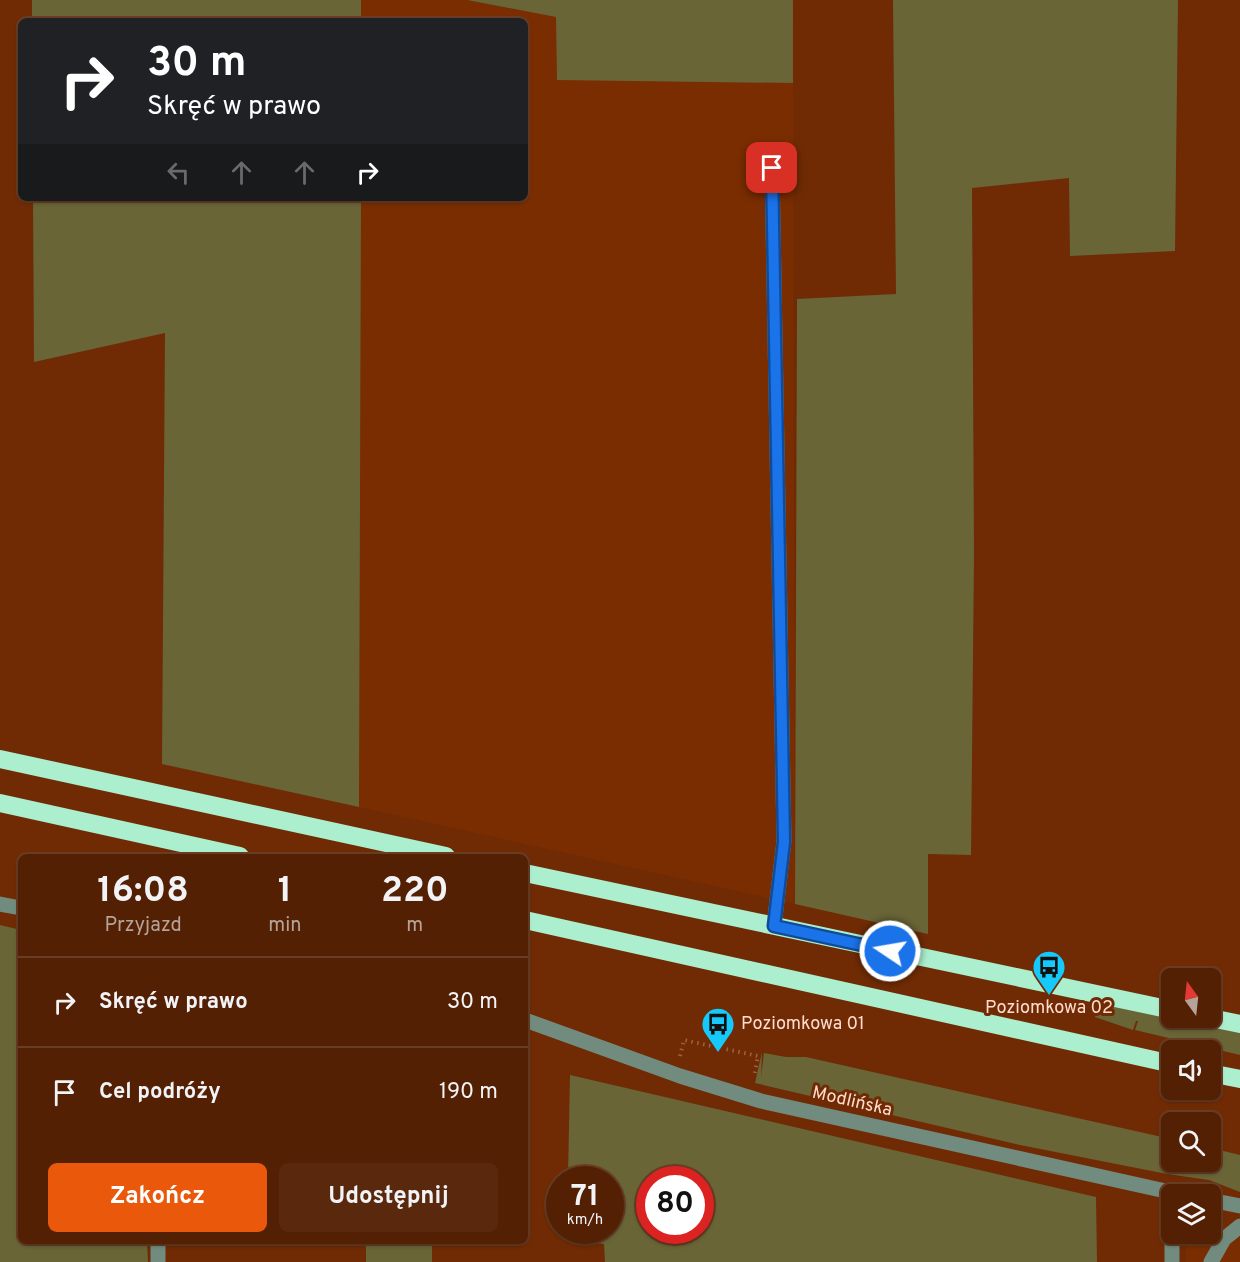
<!DOCTYPE html>
<html lang="pl">
<meta charset="utf-8">
<style>
:root{--surface:#542003;--page:#5a280d;--text:#f1f3f6;--muted:#b5a39a;--line:#6a3e25;--accent:#ea580c}
body{margin:0;font-family:Overpass,sans-serif;background:var(--page);color:var(--text);height:100vh;display:flex;flex-direction:column;font-size:22px;white-space:nowrap}
*{box-sizing:border-box;margin:0}
p{font-size:20px;color:var(--muted)}
.icon{flex:none;width:33px;height:33px;fill:none;stroke:currentColor;stroke-width:2;stroke-linecap:round;stroke-linejoin:round}
.map{position:relative;flex:1;overflow:hidden}
.drawer{position:absolute;left:18px;top:854px;width:510px;height:390px;display:flex;flex-direction:column;background:var(--surface);border-radius:9px;box-shadow:0 2px 4px #0004,0 0 0 2px var(--line)}
.drawer>*{flex:none}
.banner{position:absolute;left:18px;top:18px;width:510px;height:183px;border-radius:9px;box-shadow:0 2px 4px #0004,0 0 0 2px var(--line);background:#202124;color:#fff;overflow:hidden}
.needle{width:39px;rotate:345deg}
.controls{position:absolute;left:1161px;top:968px;display:grid;gap:12px}
.controls a{display:grid;place-items:center;width:60px;height:60px;border-radius:9px;background:var(--surface);box-shadow:0 2px 4px #0004,0 0 0 2px var(--line);font-size:30px}
.speed{position:absolute;left:546px;top:1166px;display:flex;gap:12px;font-size:30px;font-weight:700;text-align:center}
.speed>*{display:grid;place-content:center;width:78px;height:78px;border-radius:50%;background:var(--surface);box-shadow:0 2px 4px #0004,0 0 0 2px var(--line);line-height:1}
.speed small{font-size:15px;font-weight:400}
.speed .limit{border:9px solid #d22;background:#fff;color:#111}
.pin{position:absolute;display:grid;place-items:center;width:51px;height:51px;color:#fff;margin:-26px;border-radius:12px;box-shadow:0 3px 9px #0006}
.me{position:absolute;width:66px;margin:-33px;rotate:282deg;stroke-linejoin:round;filter:drop-shadow(0 0 4px #0008)}
.turn{display:flex;align-items:center;gap:21px;height:126px;padding:0 30px;font-size:27px}
.turn .icon{width:78px;height:78px;stroke-width:2.5}
.turn b{display:block;font-size:42px;line-height:51px}
.lanes{display:flex;align-items:center;height:57px;padding:0 30px;background:#0003;justify-content:center;gap:30px;direction:ltr}
.lanes .off{opacity:.35}
.eta{display:flex;justify-content:space-evenly;align-items:center;height:102px;text-align:center}
.eta b{font-size:36px;font-weight:700;line-height:42px}
.primary-button{display:flex;gap:12px;margin-top:auto;padding:12px 30px}
.primary-button a{flex:1;height:69px;border-radius:9px;background:var(--accent);color:#fff;font-size:24px;font-weight:700;line-height:69px;text-align:center}
.primary-button a+a{background:var(--page);color:var(--text)}
ul{padding:0;list-style:none}
li{display:flex;align-items:center;gap:18px;height:90px;padding:0 30px;border-top:2px solid var(--line)}
li div{flex:1}
li b{display:block;font-size:22px}
li em{font-style:normal}
.map>svg:first-child{display:block}
.built{fill:#7a2d00}
.green{fill:#696537;fill-rule:evenodd}
.lines{fill:none;stroke-linecap:round;stroke-linejoin:round}
.path{stroke:#9d6243;stroke-width:4;stroke-dasharray:1.5 4.5;stroke-linecap:butt}
.minor{stroke:#718c7f;stroke-width:15}
.highway{stroke:#abefcf;stroke-width:18}
.route-casing{stroke:#114b97;stroke-width:15}
.route{stroke:#1a73e8;stroke-width:10}
.labels{text-anchor:middle;dominant-baseline:central;stroke-width:6;stroke-linejoin:round;paint-order:stroke}
.poi-label{font-size:18px;fill:#ffdcce;stroke:#702b04}
.street-label{font-size:18px;fill:#ffdcce;stroke:#702b04}
</style>
<div class="map">
<svg width="1240" height="1262" viewBox="0 0 1240 1262">
<rect width="100%" height="100%" fill="#702b04"/>
<g class="built">
<polygon points="361,0 467,0 556,17 793,0 795,904 359,807 361,198 525,198 525,21 361,21"/>
<polygon points="1211,1223 1240,1229 1240,1262 1186,1262 1186,1233 1210,1233"/>
</g>
<g class="green">
<rect x="32" y="0" width="329" height="21"/>
<polygon points="467,0 793,0 793,83 557,80 556,17"/>
<polygon points="893,0 1178,0 1175,251 1070,256 1069,178 972,188 974,555 971,855 928,854 928,934 795,904 797,299 896,294"/>
<polygon points="33,198 361,198 359,807 162,764 165,333 34,362"/>
<polygon points="0,925 21,930 21,1240 147,1241 148,1262 0,1262"/>
<polygon points="1099,1001 1240,1032 1240,1055 1135,1030 1138,1021 1136,1021 1133,1030 1095,1017"/>
<polygon points="762,1052 761,1077 764,1053 786,1057 806,1057 1171,1139 1172,1161 1210,1161 1211,1148 1240,1155 1240,1192 1209,1180 1167,1174 1020,1145 755,1083"/>
<path d="M 570,1075 L 1096,1197 L 1097,1262 L 605,1262 L 604,1244 L 567,1241 L 567,1230 L 610,1230 L 610,1179 L 568,1179 ZM 650,1179 L 700,1179 L 700,1230 L 650,1230 Z"/>
<rect x="366" y="1241" width="66" height="21"/>
</g>
<g class="lines">
<polyline class="path" points="680,1056 684,1040 758,1056 754,1077"/>
<g class="minor">
<polyline points="772,168 784,841 774,926"/>
<polyline points="0,904 21,908"/>
<polyline points="525,1020 680,1076 761,1101 1179,1194"/>
<polyline points="1210,1200 1240,1206"/>
<polyline points="158,1240 158,1262"/>
<polyline points="1172,1262 1172,1233"/>
<polyline points="1211,1262 1224,1239 1240,1226"/>
</g>
<g class="highway">
<polyline points="0,759 446,856"/>
<polyline points="0,803 240,856"/>
<polyline points="525,873 1172,1010"/>
<polyline points="525,920 1172,1064"/>
<polyline points="1206,1017 1240,1024"/>
<polyline points="1210,1073 1240,1079"/>
</g>
</g>
<g class="lines">
<defs>
<polyline id="route" points="772,168 784,842 774,926 890,951"/>
</defs>
<use href="#route" class="route-casing"/>
<use href="#route" class="route"/>
</g>
<defs>
<symbol id="bus-pin" viewBox="-11 -11 22 30"><path d="M0 17L-7.5 6A9.5 9.5 0 1 1 7.5 6Z" fill="#15cafb" stroke="#702b04"/><path d="M-5-6H5V4H4V6H2V4H-2V6H-4V4H-5ZM-3.5-4V0h7V-4ZM-3.5 1.2v1.5H-2V1.2ZM2 1.2v1.5H3.5V1.2Z" fill="#111"/></symbol>
</defs>
<g fill-rule="evenodd">
<use href="#bus-pin" x="1030" y="948" width="38" height="52"/>
<use href="#bus-pin" x="699" y="1005" width="38" height="52"/>
</g>
<g class="labels">
<g class="poi-label">
<text x="1049" y="1008">Poziomkowa 02</text>
<text x="741" y="1024" text-anchor="start">Poziomkowa 01</text>
</g>
<g class="street-label">
<text transform="translate(852 1102) rotate(13)">Modlińska</text>
</g>
</g>
</svg>
<div class="controls">
<a><svg class="needle" viewBox="-14 -14 28 28"><path d="M0-13l5 13h-10z" fill="#e53935"/><path d="M0 13l5-13h-10z" fill="#b5a39a"/></svg></a>
<a><svg class="icon" aria-label="sound" viewBox="0 0 24 24"><path d="M4 9h4l5-4v14l-5-4H4zM17 9q2 3 0 6"/></svg></a>
<a><svg class="icon" aria-label="search" viewBox="0 0 24 24"><circle cx="10" cy="10" r="6"/><path d="M15 15l6 6"/></svg></a>
<a><svg class="icon" aria-label="layers" viewBox="0 0 24 24"><path d="M12 4l9 5-9 5-9-5zM3 14l9 5 9-5"/></svg></a>
</div>
<div class="speed"><div>71<small>km/h</small></div><div class="limit">80</div></div>
<div class="pin" style="left:772px;top:168px;background:#d93025"><svg class="icon" aria-label="arrive" viewBox="0 0 24 24"><path d="M6 21V4h12l-3 4 3 4H6"/></svg></div>
<svg class="me" style="left:890px;top:951px" viewBox="-20 -20 40 40"><circle r="17" fill="#1a73e8" stroke="#fff" stroke-width="3"/><path d="M0-11L8 9 0 5-8 9z" fill="#fff"/></svg>
<div class="banner">
<div class="turn"><svg class="icon" aria-label="right" viewBox="0 0 24 24"><path d="M7 20v-9h11M14 6l5 5-5 5"/></svg><div><b>30 m</b>Skręć w prawo</div></div>
<div class="lanes"><svg class="icon off" aria-label="left" viewBox="0 0 24 24"><path d="M17 20v-9H6M10 6l-5 5 5 5"/></svg><svg class="icon off" aria-label="ahead" viewBox="0 0 24 24"><path d="M12 20V5M6 11l6-6 6 6"/></svg><svg class="icon off" aria-label="ahead" viewBox="0 0 24 24"><path d="M12 20V5M6 11l6-6 6 6"/></svg><svg class="icon" aria-label="right" viewBox="0 0 24 24"><path d="M7 20v-9h11M14 6l5 5-5 5"/></svg></div>
</div>
<section class="drawer">
<div class="eta">
<div><b>16:08</b><p>Przyjazd</p></div>
<div><b>1</b><p>min</p></div>
<div><b>220</b><p>m</p></div>
</div>
<ul>
<li><svg class="icon" aria-label="right" viewBox="0 0 24 24"><path d="M7 20v-9h11M14 6l5 5-5 5"/></svg><div><b>Skręć w prawo</b></div><em>30 m</em></li>
<li><svg class="icon" aria-label="arrive" viewBox="0 0 24 24"><path d="M6 21V4h12l-3 4 3 4H6"/></svg><div><b>Cel podróży</b></div><em>190 m</em></li>
</ul>
<div class="primary-button"><a>Zakończ</a><a>Udostępnij</a></div>
</section>
</div>
